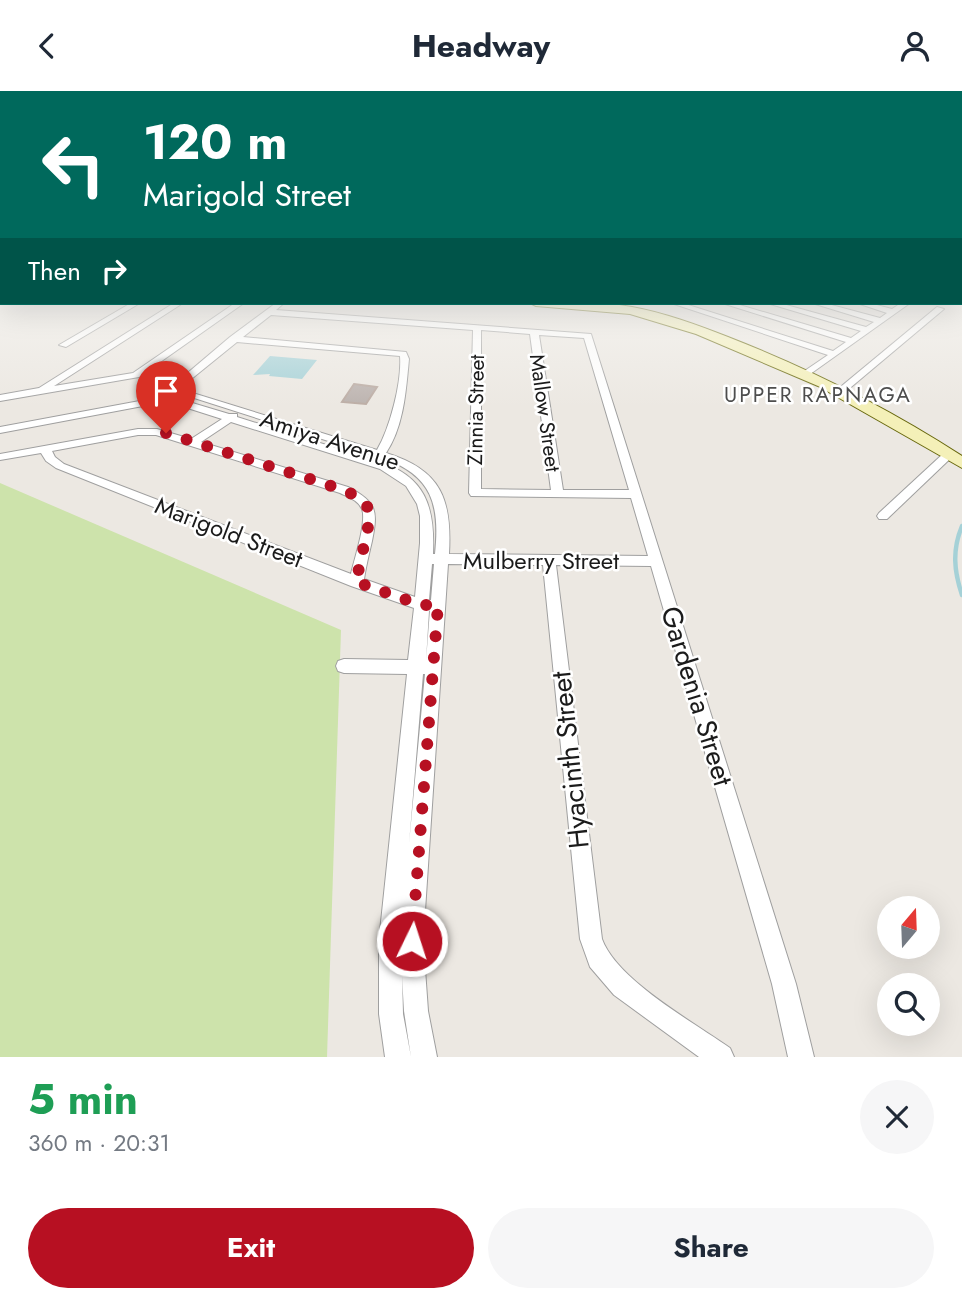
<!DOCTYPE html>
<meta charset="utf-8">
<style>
:root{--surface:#fff;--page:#f6f6f7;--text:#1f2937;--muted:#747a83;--accent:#b71022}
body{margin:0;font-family:Jost,sans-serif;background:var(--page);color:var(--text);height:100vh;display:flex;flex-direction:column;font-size:26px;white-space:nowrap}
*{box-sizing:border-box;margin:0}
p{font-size:23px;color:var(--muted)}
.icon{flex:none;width:38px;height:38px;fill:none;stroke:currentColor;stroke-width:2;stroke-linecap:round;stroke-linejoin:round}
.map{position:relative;height:966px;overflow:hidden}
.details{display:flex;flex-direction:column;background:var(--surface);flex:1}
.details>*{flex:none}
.banner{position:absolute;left:0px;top:0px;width:962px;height:214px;box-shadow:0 7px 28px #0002;background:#00695c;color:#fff;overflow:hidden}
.needle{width:46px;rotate:19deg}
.fabs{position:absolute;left:877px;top:805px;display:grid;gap:14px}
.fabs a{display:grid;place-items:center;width:63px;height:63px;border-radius:50%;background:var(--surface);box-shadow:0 7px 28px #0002;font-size:35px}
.pin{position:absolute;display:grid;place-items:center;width:60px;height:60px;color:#fff;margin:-72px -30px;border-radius:50% 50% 50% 0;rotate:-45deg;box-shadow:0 0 7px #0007}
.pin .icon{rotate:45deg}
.me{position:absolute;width:77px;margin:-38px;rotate:4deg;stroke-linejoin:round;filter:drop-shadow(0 0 5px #0008)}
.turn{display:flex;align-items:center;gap:24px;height:147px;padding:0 28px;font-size:32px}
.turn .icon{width:91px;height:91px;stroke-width:2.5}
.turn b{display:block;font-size:49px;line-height:60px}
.then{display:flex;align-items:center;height:66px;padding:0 28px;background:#0003;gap:14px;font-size:26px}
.round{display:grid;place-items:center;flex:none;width:74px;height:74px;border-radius:37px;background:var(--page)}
.overview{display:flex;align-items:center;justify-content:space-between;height:119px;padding:0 28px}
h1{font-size:42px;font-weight:700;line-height:52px;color:#1e9e55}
.button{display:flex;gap:14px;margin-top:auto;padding:14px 28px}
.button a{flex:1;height:80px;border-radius:42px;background:var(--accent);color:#fff;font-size:28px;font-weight:700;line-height:80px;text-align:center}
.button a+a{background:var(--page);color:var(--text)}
header{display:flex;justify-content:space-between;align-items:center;height:91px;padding:0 28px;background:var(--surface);font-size:32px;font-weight:700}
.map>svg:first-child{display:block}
.grass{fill:#cde3ab}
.water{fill:#a5d1d7}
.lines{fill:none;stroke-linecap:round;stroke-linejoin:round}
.stream{stroke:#a5d1d7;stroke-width:4.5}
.building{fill:#bcb3af;stroke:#bcada5;stroke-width:2}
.minor-casing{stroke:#9f9f9f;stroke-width:2}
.secondary-casing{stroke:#68680d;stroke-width:2}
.minor{fill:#fff;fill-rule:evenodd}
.secondary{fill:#f4f0b8;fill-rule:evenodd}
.route{stroke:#b71022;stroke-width:12;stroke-dasharray:0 21.6}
.labels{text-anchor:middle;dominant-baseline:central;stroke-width:5;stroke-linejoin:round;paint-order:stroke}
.far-neighbourhood-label{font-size:21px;letter-spacing:2px;fill:#4e4e4e;stroke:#fff}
.far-street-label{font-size:21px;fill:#1b1b1b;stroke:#fff}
.street-label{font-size:24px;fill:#1b1b1b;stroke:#fff}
.near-street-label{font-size:28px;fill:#1b1b1b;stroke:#fff}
</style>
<header><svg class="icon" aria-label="back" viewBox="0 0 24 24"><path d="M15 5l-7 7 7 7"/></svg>Headway<svg class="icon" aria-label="person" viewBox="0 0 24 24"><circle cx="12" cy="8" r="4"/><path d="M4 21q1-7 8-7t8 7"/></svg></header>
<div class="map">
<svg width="962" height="966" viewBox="0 0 962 966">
<rect width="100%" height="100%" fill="#ece8e2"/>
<polygon class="grass" points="0,392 341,539 327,966 0,966"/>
<polygon class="water" points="270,265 317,269 302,288 269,285 270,283 253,284"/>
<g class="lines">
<path class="stream" d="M 962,435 C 952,459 954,480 962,504"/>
</g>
<polygon class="building" points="354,293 377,296 366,313 342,311"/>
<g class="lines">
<defs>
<g id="minor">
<polygon points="131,212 140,212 66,256 59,254"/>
<polygon points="174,212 183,212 54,295 133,282 235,212 244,212 139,286 0,310 0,304 39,297"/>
<path d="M 276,212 L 284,212 L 276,219 L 591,243 L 796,893 L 814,966 L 788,966 L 772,893 L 651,475 L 556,474 L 602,848 C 617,889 693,931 730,957 L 734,966 L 699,966 L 614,904 L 590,876 L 580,848 L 543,474 L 448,473 L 423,850 L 428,920 L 437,966 L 411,966 L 404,920 L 402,885 L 403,923 L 411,966 L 385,966 L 379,923 L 379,850 L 407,583 L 344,582 L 338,580 L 336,575 L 338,570 L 344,568 L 408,569 L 414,517 L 351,495 L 56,377 L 46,370 L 41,362 L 0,369 L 0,363 L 138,338 L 157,338 L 191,348 L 222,328 L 175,313 L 174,311 L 179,308 L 229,323 L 237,323 L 237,326 L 371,368 L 372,364 L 188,305 L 196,303 L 377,359 C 390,337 402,291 400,265 L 237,251 L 179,298 L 171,296 L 230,246 ZM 271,224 L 473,239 L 469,402 L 471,405 L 631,407 L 648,465 L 449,463 C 452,409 442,379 386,362 C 404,335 406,299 409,268 L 406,261 L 243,246 ZM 481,239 L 530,243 L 551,399 L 481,398 ZM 539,244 L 584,247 L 629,399 L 563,399 ZM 231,331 L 380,378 L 406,395 L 417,413 L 420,425 L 420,452 L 415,506 L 364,488 C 366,475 369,463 372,450 C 378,420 377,411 348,396 L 201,351 ZM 138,344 L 156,344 L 340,402 C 348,406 358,409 362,418 C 367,431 354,469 351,483 L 64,373 L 55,366 L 52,360 ZM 382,367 C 433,384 440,415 435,463 L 433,463 C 435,416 426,385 377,370 ZM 432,473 L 434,473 L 431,509 L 429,509 ZM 430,519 L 426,570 L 429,520 ZM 423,583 L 425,583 L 409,753 Z"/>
<polygon points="671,212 682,212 833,260 846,251 722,212 733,212 851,247 861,240 767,212 779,212 866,236 874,231 812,212 824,212 880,227 887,222 857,212 869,212 892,218 901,212 910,212 806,286 803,285 803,281 828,264"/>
<polygon points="937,216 944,218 844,302 838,302 838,298"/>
<polygon points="161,306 166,309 164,311 0,342 0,336"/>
<polygon points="949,360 955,363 953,365 887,428 879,428 877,425 879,422 945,361"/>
</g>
<path id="secondary" d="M 530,212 C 563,210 599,210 632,216 C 665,222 697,234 728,246 C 810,278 888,317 962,365 L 962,377 L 818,295 L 696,243 L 630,223 L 536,215 Z"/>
</defs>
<use href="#minor" class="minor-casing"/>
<use href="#secondary" class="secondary-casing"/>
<use href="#minor" class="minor"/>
<use href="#secondary" class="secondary"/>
</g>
<linearGradient id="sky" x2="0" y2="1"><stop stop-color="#8dc0e1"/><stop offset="0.57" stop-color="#f6f5f2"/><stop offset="1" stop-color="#f6f5f2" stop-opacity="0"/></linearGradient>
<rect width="962" height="316" fill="url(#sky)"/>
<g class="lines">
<path class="route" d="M 166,342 L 344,399 C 358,406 369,410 370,427 L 356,491 L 421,514 L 438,514 L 412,850"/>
</g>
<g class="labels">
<g class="far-neighbourhood-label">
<text x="818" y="304">UPPER RAPNAGA</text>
</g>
<g class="far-street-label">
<text transform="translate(476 319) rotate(-89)">Zinnia Street</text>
<text transform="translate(545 322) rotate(82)">Mallow Street</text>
</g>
<g class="street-label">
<text transform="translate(330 349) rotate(18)">Amiya Avenue</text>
<text transform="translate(229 441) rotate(21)">Marigold Street</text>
<text x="541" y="469">Mulberry Street</text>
</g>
<g class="near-street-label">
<text transform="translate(697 605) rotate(73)">Gardenia Street</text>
<text transform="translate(570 669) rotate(-96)">Hyacinth Street</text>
</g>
</g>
</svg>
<div class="fabs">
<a><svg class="needle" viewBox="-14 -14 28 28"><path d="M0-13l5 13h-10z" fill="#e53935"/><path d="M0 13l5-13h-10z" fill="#747a83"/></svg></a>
<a><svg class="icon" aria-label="search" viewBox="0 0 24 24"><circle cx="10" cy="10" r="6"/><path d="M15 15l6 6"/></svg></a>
</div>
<div class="pin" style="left:166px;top:342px;background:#d93025"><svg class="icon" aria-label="arrive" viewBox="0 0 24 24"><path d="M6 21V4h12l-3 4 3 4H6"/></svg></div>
<svg class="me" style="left:412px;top:850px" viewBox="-20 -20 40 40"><circle r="17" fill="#b71022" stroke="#fff" stroke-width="3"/><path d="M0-11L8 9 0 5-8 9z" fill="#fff"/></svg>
<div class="banner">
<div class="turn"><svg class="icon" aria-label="left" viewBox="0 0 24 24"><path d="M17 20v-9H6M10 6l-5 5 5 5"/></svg><div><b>120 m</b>Marigold Street</div></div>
<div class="then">Then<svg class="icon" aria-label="right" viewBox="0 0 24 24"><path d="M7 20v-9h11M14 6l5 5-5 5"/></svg></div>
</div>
</div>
<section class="details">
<div class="overview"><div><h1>5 min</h1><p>360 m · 20:31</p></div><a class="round"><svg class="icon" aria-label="close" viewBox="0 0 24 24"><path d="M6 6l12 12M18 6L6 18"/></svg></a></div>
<div class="button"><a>Exit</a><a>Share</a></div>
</section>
